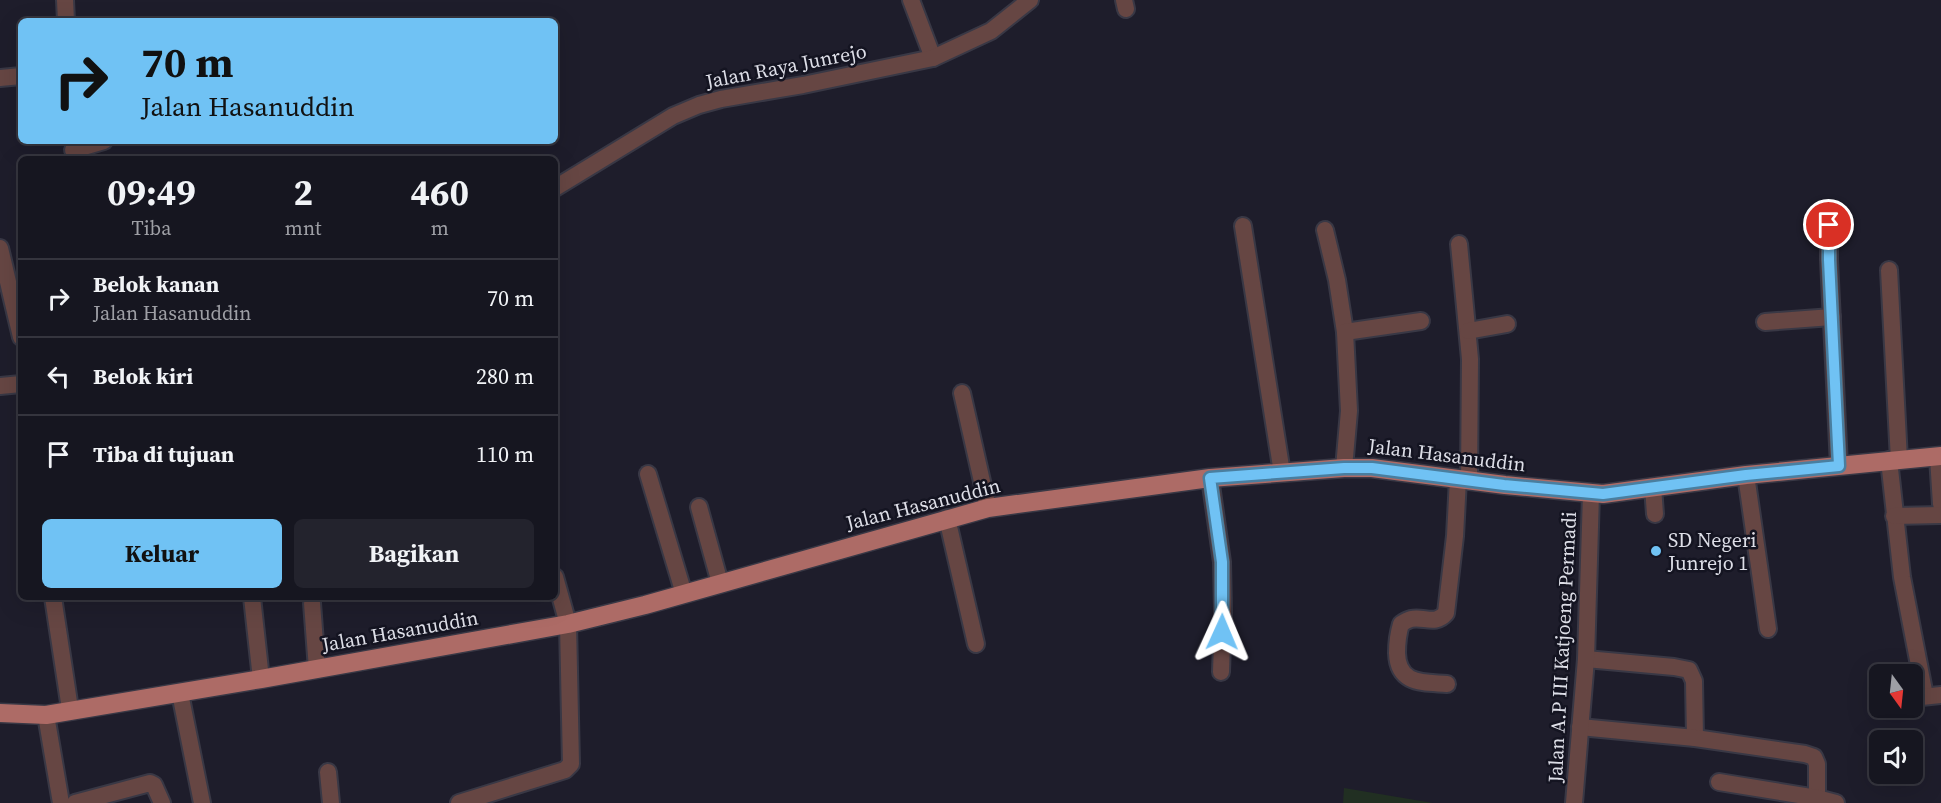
<!DOCTYPE html>
<html lang="id">
<style>
:root{--surface:#161620;--page:#23232d;--text:#f1f3f6;--muted:#9e9fa5;--line:#35353e;--accent:#70c2f4}
body{margin:0;font-family:"Source Serif 4",serif;background:var(--page);color:var(--text);height:100vh;display:flex;flex-direction:column;font-size:22px;white-space:nowrap}
*{box-sizing:border-box;margin:0}
p{font-size:20px;color:var(--muted)}
.icon{flex:none;width:33px;height:33px;fill:none;stroke:currentColor;stroke-width:2;stroke-linecap:round;stroke-linejoin:round}
.map{position:relative;flex:1;overflow:hidden}
.details{position:absolute;left:18px;top:156px;width:540px;height:444px;display:flex;flex-direction:column;background:var(--surface);border-radius:9px;box-shadow:0 6px 24px #0002,0 0 0 2px var(--line)}
.details>*{flex:none}
.top-card{position:absolute;left:18px;top:18px;width:540px;height:126px;border-radius:9px;box-shadow:0 6px 24px #0002,0 0 0 2px var(--line);background:#70c2f4;color:#111;overflow:hidden}
.needle{width:39px;rotate:165deg}
.tools{position:absolute;left:1869px;top:664px;display:grid;gap:12px}
.tools a{display:grid;place-items:center;width:54px;height:54px;border-radius:9px;background:var(--surface);box-shadow:0 6px 24px #0002,0 0 0 2px var(--line);font-size:30px}
.pin{position:absolute;display:grid;place-items:center;width:51px;height:51px;color:#fff;margin:-26px;border:3px solid #fff;border-radius:50%;box-shadow:0 2px 6px #0007}
.me{position:absolute;width:66px;margin:-33px;rotate:1deg;stroke-linejoin:round;filter:drop-shadow(0 0 4px #0008)}
.turn{display:flex;align-items:center;gap:21px;height:126px;padding:0 24px;font-size:27px}
.turn .icon{width:78px;height:78px;stroke-width:2.5}
.turn b{display:block;font-size:42px;line-height:51px}
.eta{display:flex;justify-content:space-evenly;align-items:center;height:102px;text-align:center}
.eta b{font-size:36px;font-weight:700;line-height:42px}
.cta{display:flex;gap:12px;margin-top:auto;padding:12px 24px}
.cta a{flex:1;height:69px;border-radius:9px;background:var(--accent);color:#111;font-size:24px;font-weight:700;line-height:69px;text-align:center}
.cta a+a{background:var(--page);color:var(--text)}
ul{padding:0;list-style:none}
li{display:flex;align-items:center;gap:18px;height:78px;padding:0 24px;border-top:2px solid var(--line)}
li div{flex:1}
li b{display:block;font-size:22px}
li em{font-style:normal}
.map>svg:first-child{display:block}
.green{fill:#212f22}
.lines{fill:none;stroke-linecap:round;stroke-linejoin:round}
.minor-casing{stroke:#393845;stroke-width:20}
.major-casing{stroke:#393845;stroke-width:21}
.minor{stroke:#664643;stroke-width:16}
.major{stroke:#ad6b66;stroke-width:18}
.route-casing{stroke:#497e9f;stroke-width:15}
.route{stroke:#70c2f4;stroke-width:10}
.poi-dot{fill:#70c2f4;stroke:#141421;stroke-width:2}
.labels{text-anchor:middle;dominant-baseline:central;stroke-width:5;stroke-linejoin:round;paint-order:stroke}
.street-label{font-size:20px;fill:#dddee7;stroke:#141421}
.poi-label{font-size:20px;fill:#dddee7;stroke:#141421;text-anchor:start}
</style>
<div class="map">
<svg width="1941" height="803" viewBox="0 0 1941 803">
<rect width="100%" height="100%" fill="#1e1d2b"/>
<polygon class="green" points="1344,788 1433,803 1343,803"/>
<g class="lines">
<defs>
<g id="minor">
<polyline points="65,0 66,21"/>
<polyline points="911,0 933,58"/>
<polyline points="1124,0 1126,9"/>
<polyline points="0,78 21,76"/>
<polyline points="73,150 104,141"/>
<polyline points="555,188 673,116 699,105 721,99 803,85 933,58 991,31 1030,0"/>
<polyline points="1829,225 1829,260 1839,466"/>
<polyline points="1243,226 1282,473"/>
<polyline points="1325,230 1337,280 1345,332"/>
<polyline points="1459,244 1470,359 1469,481"/>
<polyline points="0,248 21,337"/>
<polyline points="1889,270 1899,460"/>
<polyline points="1765,322 1832,317"/>
<polyline points="1468,331 1507,324"/>
<polyline points="0,386 21,384"/>
<polyline points="962,393 988,508"/>
<polyline points="1938,457 1941,504"/>
<polyline points="1889,460 1902,577 1925,696"/>
<polyline points="1344,468 1349,411 1345,332 1421,321"/>
<polyline points="648,474 684,594"/>
<polyline points="1746,475 1768,629"/>
<polyline points="1210,478 1222,562 1223,613 1221,672"/>
<polyline points="1653,487 1655,514"/>
<polyline points="699,507 720,583"/>
<polyline points="1894,516 1941,515"/>
<polyline points="947,518 976,644"/>
<polyline points="53,597 70,709"/>
<polyline points="252,597 261,679"/>
<polyline points="312,603 317,669"/>
<polyline points="1586,659 1674,667 1689,670 1694,681 1695,738"/>
<path d="M 1447,684 C 1423,682 1398,685 1397,653 C 1397,643 1398,634 1401,624 C 1404,622 1407,620 1411,619 C 1424,616 1435,626 1446,613 L 1455,536 L 1458,479"/>
<polyline points="180,693 202,803"/>
<polyline points="1912,698 1941,695"/>
<polyline points="46,715 61,803"/>
<polyline points="1580,727 1695,738 1805,754 1814,757 1817,764 1817,798"/>
<polyline points="328,772 331,803"/>
<polyline points="1719,782 1817,798 1836,803"/>
<polyline points="75,803 150,783 154,785 162,803"/>
<polyline points="459,803 565,770 571,764 568,624 555,577"/>
<polyline points="1574,803 1586,659 1591,494"/>
</g>
<polyline id="major" points="0,713 46,715 261,679 568,624 645,605 988,508 1210,478 1344,468 1372,468 1505,485 1603,494 1746,475 1941,456"/>
</defs>
<use href="#minor" class="minor-casing"/>
<use href="#major" class="major-casing"/>
<use href="#minor" class="minor"/>
<use href="#major" class="major"/>
</g>
<g class="lines">
<defs>
<polyline id="route" points="1222,632 1222,562 1210,478 1344,468 1372,468 1504,485 1603,494 1746,475 1839,466 1829,260 1829,225"/>
</defs>
<use href="#route" class="route-casing"/>
<use href="#route" class="route"/>
</g>
<circle class="poi-dot" cx="1656" cy="551" r="6"/>
<g class="labels">
<g class="street-label">
<text transform="translate(786 66) rotate(-11)">Jalan Raya Junrejo</text>
<text transform="translate(1447 455) rotate(7)">Jalan Hasanuddin</text>
<text transform="translate(923 504) rotate(-14)">Jalan Hasanuddin</text>
<text transform="translate(400 631) rotate(-10)">Jalan Hasanuddin</text>
<text transform="translate(1562 647) rotate(-87)">Jalan A.P III Katjoeng Permadi</text>
</g>
<g class="poi-label">
<text x="1668" y="540">SD Negeri<tspan x="1668" dy="23">Junrejo 1</tspan></text>
</g>
</g>
</svg>
<div class="tools">
<a><svg class="needle" viewBox="-14 -14 28 28"><path d="M0-13l5 13h-10z" fill="#e53935"/><path d="M0 13l5-13h-10z" fill="#9e9fa5"/></svg></a>
<a><svg class="icon" aria-label="sound" viewBox="0 0 24 24"><path d="M4 9h4l5-4v14l-5-4H4zM17 9q2 3 0 6"/></svg></a>
</div>
<div class="pin" style="left:1829px;top:225px;background:#d93025"><svg class="icon" aria-label="arrive" viewBox="0 0 24 24"><path d="M6 21V4h12l-3 4 3 4H6"/></svg></div>
<svg class="me" style="left:1222px;top:632px" viewBox="-20 -20 40 40"><path d="M0-17L14 15 0 8-14 15z" fill="#70c2f4" stroke="#fff" stroke-width="4"/></svg>
<div class="top-card">
<div class="turn"><svg class="icon" aria-label="right" viewBox="0 0 24 24"><path d="M7 20v-9h11M14 6l5 5-5 5"/></svg><div><b>70 m</b>Jalan Hasanuddin</div></div>
</div>
<section class="details">
<div class="eta">
<div><b>09:49</b><p>Tiba</p></div>
<div><b>2</b><p>mnt</p></div>
<div><b>460</b><p>m</p></div>
</div>
<ul>
<li><svg class="icon" aria-label="right" viewBox="0 0 24 24"><path d="M7 20v-9h11M14 6l5 5-5 5"/></svg><div><b>Belok kanan</b><p>Jalan Hasanuddin</p></div><em>70 m</em></li>
<li><svg class="icon" aria-label="left" viewBox="0 0 24 24"><path d="M17 20v-9H6M10 6l-5 5 5 5"/></svg><div><b>Belok kiri</b></div><em>280 m</em></li>
<li><svg class="icon" aria-label="arrive" viewBox="0 0 24 24"><path d="M6 21V4h12l-3 4 3 4H6"/></svg><div><b>Tiba di tujuan</b></div><em>110 m</em></li>
</ul>
<div class="cta"><a>Keluar</a><a>Bagikan</a></div>
</section>
</div>
